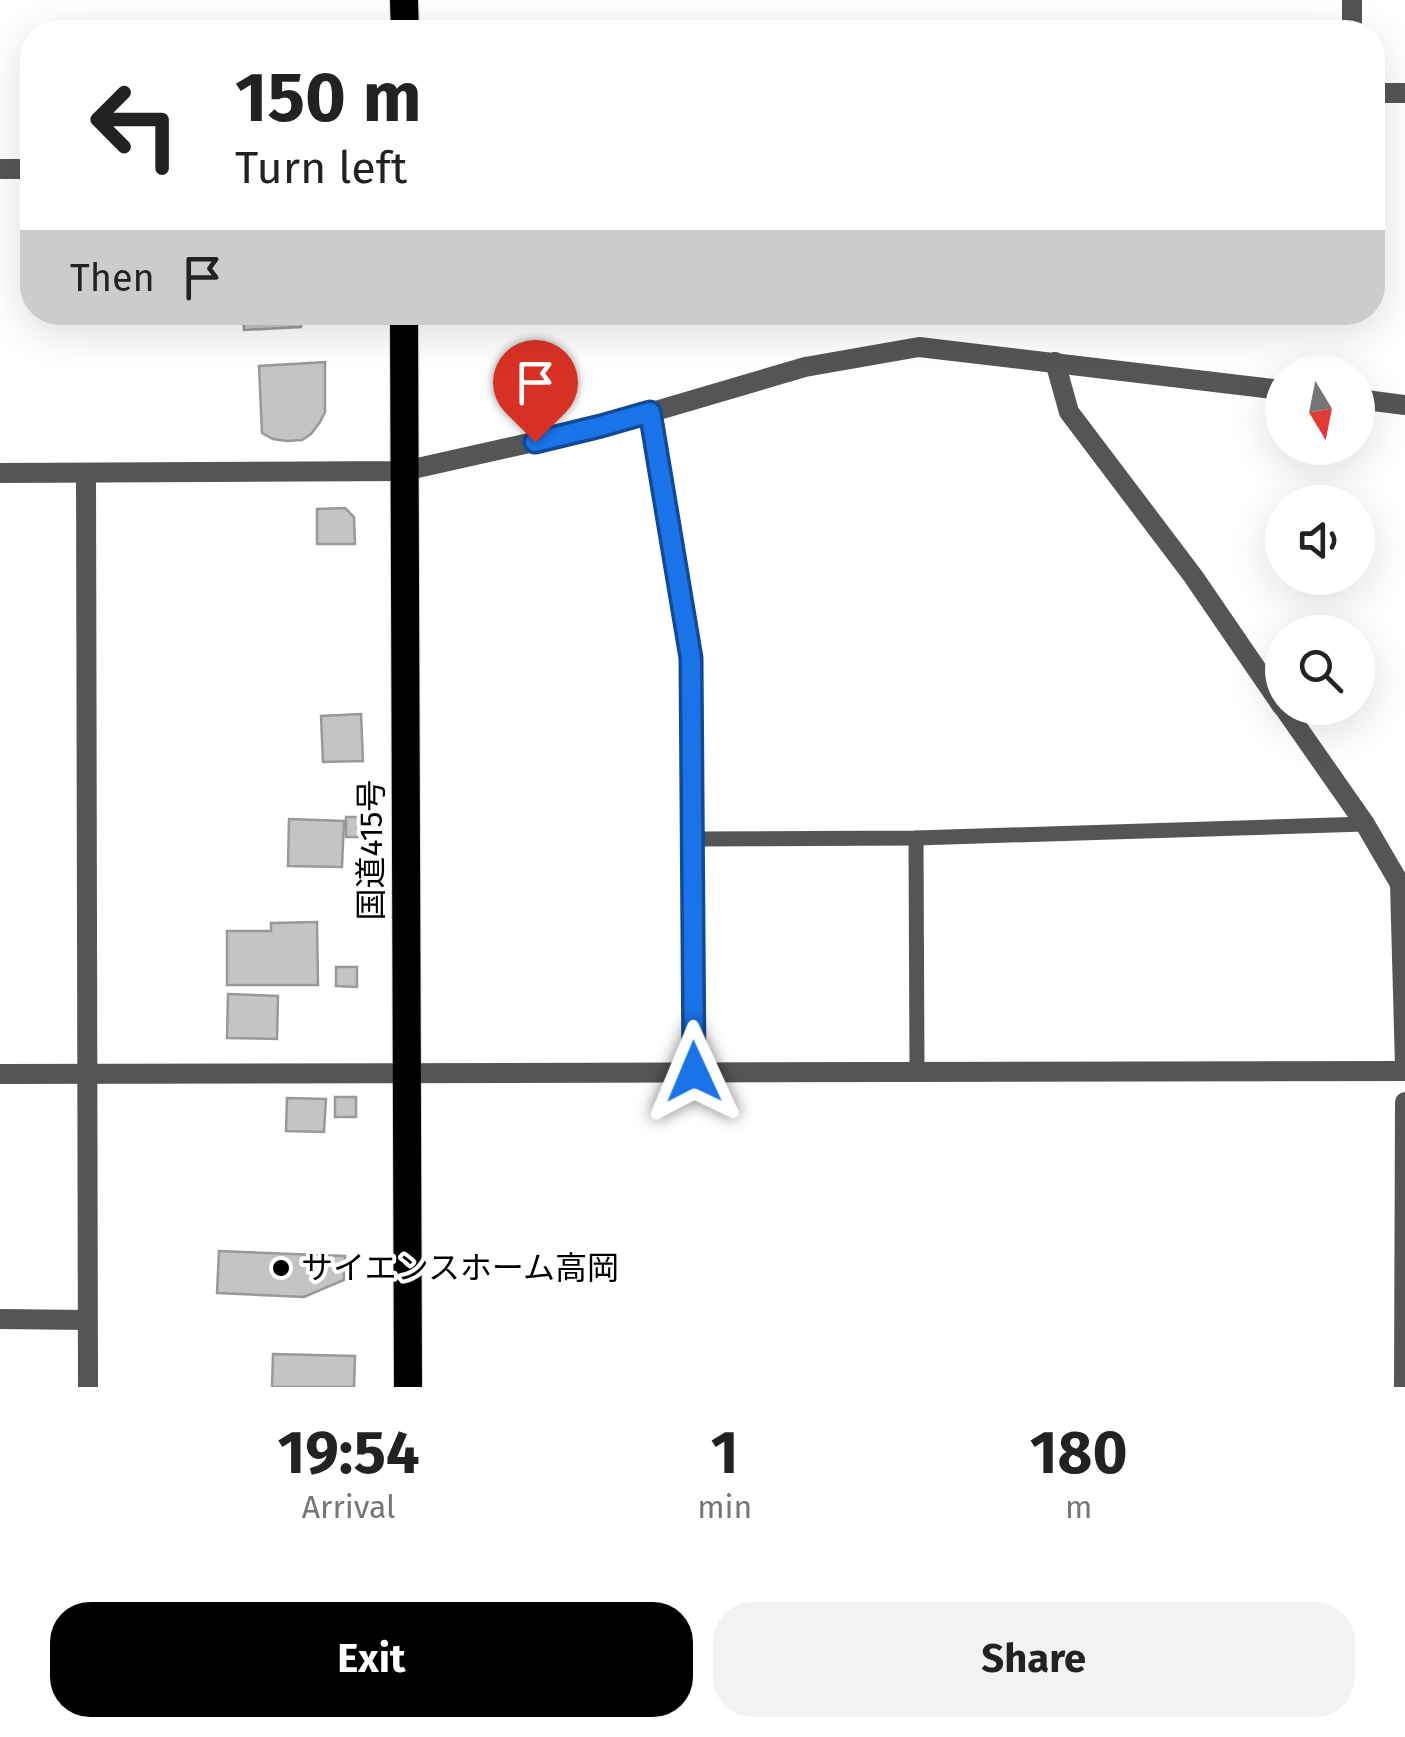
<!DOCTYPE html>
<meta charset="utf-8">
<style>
:root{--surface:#fff;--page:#f2f2f2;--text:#222;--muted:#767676;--accent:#000}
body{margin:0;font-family:"Fira Sans","Noto Sans JP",sans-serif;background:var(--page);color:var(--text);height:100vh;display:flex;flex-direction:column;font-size:38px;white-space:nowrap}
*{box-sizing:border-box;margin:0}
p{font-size:32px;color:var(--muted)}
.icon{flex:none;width:55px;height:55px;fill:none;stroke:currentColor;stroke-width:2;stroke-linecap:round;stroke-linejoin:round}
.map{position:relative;height:1387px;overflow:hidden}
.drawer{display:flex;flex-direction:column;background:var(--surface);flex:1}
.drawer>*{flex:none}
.banner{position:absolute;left:20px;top:20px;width:1365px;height:305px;border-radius:40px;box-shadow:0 10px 40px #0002;background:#fff;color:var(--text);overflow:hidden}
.needle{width:65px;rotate:170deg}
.buttons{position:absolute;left:1265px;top:355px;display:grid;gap:20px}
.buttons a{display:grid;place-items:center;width:110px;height:110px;border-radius:50%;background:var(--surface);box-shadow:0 10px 40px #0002;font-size:50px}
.pin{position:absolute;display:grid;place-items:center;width:85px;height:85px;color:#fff;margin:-102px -42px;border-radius:50% 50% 50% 0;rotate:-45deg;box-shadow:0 0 10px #0007}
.pin .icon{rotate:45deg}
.me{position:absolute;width:110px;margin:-55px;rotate:359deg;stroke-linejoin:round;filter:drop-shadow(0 0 8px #0008)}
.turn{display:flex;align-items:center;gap:35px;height:210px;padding:0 50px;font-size:45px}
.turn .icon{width:130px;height:130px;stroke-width:2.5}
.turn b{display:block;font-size:70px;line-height:85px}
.then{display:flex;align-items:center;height:95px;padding:0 50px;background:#0003;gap:20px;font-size:38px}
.eta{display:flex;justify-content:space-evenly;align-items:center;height:170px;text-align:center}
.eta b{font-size:60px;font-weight:700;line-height:70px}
.button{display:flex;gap:20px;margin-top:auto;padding:20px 50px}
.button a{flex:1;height:115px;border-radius:40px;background:var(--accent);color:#fff;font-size:40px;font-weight:700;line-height:115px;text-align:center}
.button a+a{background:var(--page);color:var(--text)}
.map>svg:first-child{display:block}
.building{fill:#c4c4c4;stroke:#999;stroke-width:2.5}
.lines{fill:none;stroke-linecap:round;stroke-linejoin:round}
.trunk-casing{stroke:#dbdbdb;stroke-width:30}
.service{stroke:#555;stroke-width:15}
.minor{stroke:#555;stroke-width:20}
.tertiary{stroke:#555;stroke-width:20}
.trunk{stroke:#000;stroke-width:28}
.route-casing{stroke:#114b97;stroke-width:25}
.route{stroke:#1a73e8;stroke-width:18}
.poi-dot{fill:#000;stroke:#fff;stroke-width:4}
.labels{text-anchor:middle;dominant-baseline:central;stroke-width:8;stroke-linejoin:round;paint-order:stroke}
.street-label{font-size:32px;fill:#000;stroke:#fff}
.poi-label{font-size:32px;fill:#000;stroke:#fff;text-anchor:start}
</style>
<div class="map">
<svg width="1405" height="1387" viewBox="0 0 1405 1387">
<rect width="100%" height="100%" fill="#fff"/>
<g class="building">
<polygon points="243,312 301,312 301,327 244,330"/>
<polygon points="325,362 325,412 320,422 311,434 302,440 287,441 273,439 262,433 259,366"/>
<polygon points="345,508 354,517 355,544 317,544 317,509"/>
<polygon points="361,714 363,761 323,762 321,716"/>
<rect x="346" y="817" width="21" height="20"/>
<polygon points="289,819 344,821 342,867 288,866"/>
<polygon points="317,922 318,985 227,985 227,931 271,931 271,923"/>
<polygon points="336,967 357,967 357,987 336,986"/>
<polygon points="228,994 278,996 277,1039 227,1038"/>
<rect x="335" y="1097" width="21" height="20"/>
<polygon points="287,1098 326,1099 324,1132 286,1131"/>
<polygon points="219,1251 345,1256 344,1280 304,1297 217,1293"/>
<polygon points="273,1354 355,1356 354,1387 272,1387"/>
</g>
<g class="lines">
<defs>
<g id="trunk">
<polyline points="404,0 405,32"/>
<polyline points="404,312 408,1387"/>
</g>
</defs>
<use href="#trunk" class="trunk-casing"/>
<g class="service">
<polyline points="650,412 691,658 694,1072"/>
<polyline points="916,838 917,1071"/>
<polyline points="692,839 916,838 1365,824"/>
</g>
<g class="minor">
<polyline points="1352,0 1352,32"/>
<polyline points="1372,93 1405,93"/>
<polyline points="0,169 32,169"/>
<polyline points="1055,362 1069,412 1193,576 1282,706"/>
<polyline points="86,473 88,1387"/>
<polyline points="1284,708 1365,824 1400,884"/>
<polyline points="0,1074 1405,1071"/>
<polyline points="0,1319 87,1320"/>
</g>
<g class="tertiary">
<polyline points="1358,399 1405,405"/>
<polyline points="0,473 404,471 601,427 805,367 919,347 1282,390"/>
<polyline points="1400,884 1405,1066"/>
<polyline points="1404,1387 1405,1102"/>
</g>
<use href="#trunk" class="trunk"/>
</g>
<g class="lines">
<defs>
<polyline id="route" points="535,442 601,426 650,412 691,658 694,1072"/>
</defs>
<use href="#route" class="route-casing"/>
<use href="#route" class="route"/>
</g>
<circle class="poi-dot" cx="281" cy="1268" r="10"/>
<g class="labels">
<g class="street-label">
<text transform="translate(371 850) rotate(-90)">国道415号</text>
</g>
<g class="poi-label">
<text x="301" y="1268">サイエンスホーム高岡</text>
</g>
</g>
</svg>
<div class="buttons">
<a><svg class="needle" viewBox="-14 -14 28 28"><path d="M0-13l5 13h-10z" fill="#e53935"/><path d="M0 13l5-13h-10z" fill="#767676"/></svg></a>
<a><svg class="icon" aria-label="sound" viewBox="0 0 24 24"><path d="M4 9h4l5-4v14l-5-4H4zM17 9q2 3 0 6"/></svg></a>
<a><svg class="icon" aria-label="search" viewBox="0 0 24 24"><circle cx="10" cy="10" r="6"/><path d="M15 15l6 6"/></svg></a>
</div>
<div class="pin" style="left:535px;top:442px;background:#d93025"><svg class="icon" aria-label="arrive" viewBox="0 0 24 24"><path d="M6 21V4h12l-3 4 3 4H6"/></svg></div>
<svg class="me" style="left:694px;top:1072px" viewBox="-20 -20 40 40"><path d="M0-17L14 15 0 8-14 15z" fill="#1a73e8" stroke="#fff" stroke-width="4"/></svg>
<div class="banner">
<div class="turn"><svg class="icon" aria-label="left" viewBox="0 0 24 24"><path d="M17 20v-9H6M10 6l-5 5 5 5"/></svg><div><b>150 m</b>Turn left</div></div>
<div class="then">Then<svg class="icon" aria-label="arrive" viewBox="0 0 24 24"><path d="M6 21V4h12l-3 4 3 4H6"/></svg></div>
</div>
</div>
<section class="drawer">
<div class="eta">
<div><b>19:54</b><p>Arrival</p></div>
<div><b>1</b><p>min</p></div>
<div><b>180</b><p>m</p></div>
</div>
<div class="button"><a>Exit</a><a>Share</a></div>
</section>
